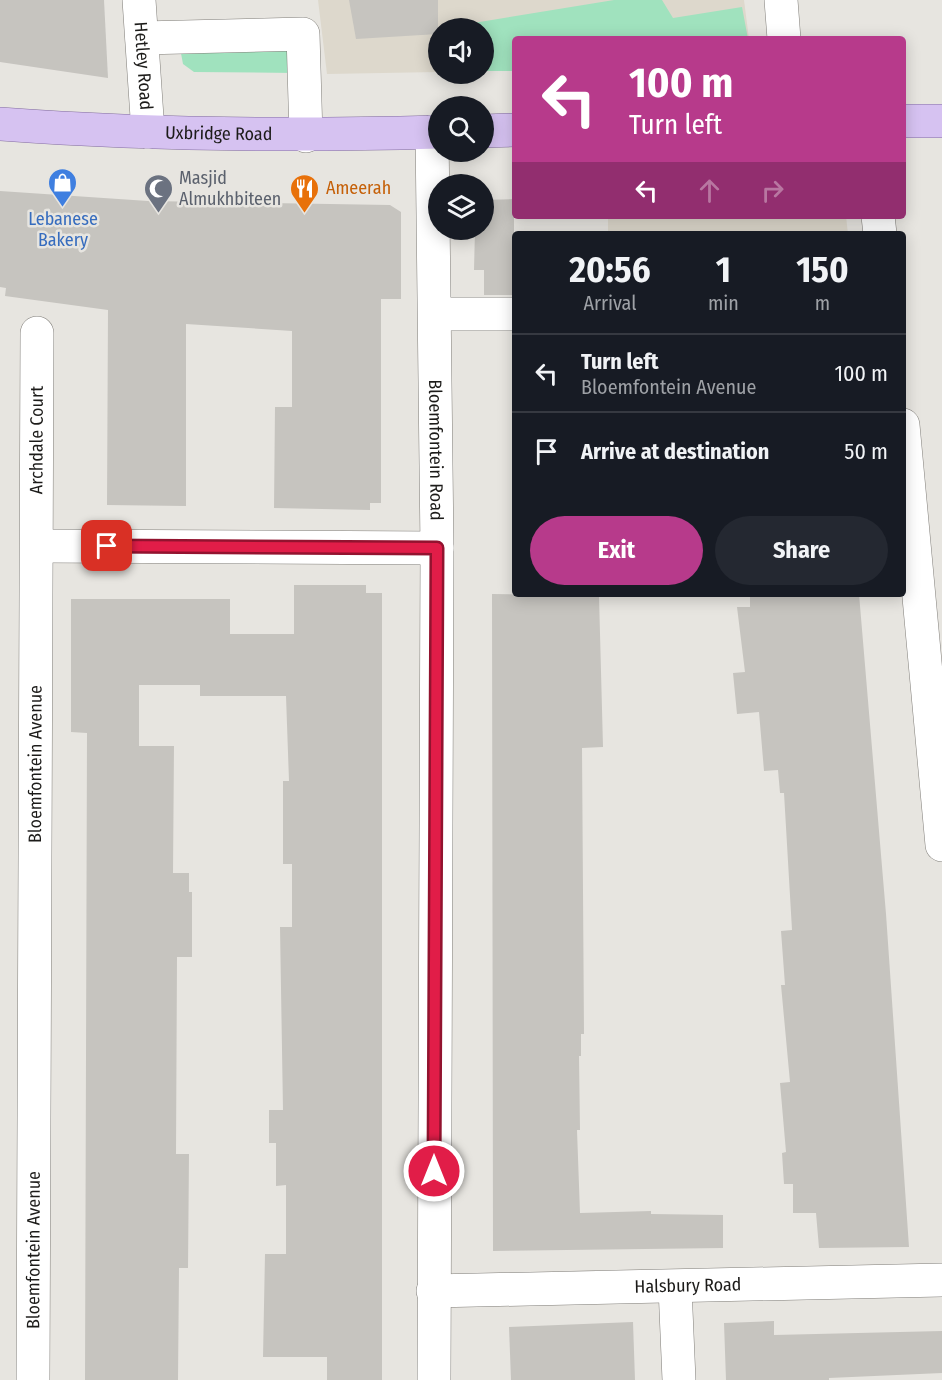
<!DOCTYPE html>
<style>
:root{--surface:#171b24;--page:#242831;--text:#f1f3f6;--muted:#9ea1a6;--line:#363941;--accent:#b73a8b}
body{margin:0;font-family:"Fira Sans Condensed",sans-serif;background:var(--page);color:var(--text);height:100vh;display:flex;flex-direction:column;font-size:22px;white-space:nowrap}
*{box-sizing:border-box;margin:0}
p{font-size:20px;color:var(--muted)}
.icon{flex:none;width:33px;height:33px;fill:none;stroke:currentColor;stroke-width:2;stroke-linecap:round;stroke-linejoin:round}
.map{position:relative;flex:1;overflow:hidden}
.panel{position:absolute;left:512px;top:231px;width:394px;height:366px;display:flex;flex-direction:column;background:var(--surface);border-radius:6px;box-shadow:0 3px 15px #0003}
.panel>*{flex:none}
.banner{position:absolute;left:512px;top:36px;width:394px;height:183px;border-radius:6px;box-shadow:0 3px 15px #0003;background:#b73a8b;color:#fff;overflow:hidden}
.controls{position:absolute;left:428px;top:18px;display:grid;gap:12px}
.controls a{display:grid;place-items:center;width:66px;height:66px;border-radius:50%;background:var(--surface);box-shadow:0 3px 15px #0003;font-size:30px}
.pin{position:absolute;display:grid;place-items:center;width:51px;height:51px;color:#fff;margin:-26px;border-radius:12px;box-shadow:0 3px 9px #0006}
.me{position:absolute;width:66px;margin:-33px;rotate:0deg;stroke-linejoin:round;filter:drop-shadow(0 0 4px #0008)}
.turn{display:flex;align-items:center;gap:21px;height:126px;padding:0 18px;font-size:27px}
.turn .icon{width:78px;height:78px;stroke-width:2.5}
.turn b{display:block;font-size:42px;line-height:51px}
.lanes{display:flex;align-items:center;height:57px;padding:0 18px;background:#0003;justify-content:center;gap:30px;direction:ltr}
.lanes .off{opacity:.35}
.eta{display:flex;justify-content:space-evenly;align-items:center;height:102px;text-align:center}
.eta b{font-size:36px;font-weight:700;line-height:42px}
.button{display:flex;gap:12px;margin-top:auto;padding:12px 18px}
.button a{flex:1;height:69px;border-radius:36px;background:var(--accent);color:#fff;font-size:24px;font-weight:700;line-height:69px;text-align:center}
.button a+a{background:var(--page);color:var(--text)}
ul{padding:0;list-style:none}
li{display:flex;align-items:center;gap:18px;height:78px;padding:0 18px;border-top:2px solid var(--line)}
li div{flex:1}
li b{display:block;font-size:22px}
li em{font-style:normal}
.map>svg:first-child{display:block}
.built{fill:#ddd8cc}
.green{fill:#a0e2be}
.building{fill:#c6c4bf}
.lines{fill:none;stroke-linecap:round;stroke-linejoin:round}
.minor-casing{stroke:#807e79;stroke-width:34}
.major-casing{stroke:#836d9f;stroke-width:34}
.minor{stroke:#fff;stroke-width:33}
.major{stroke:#d6c2f1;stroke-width:33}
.route-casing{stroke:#92132f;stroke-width:15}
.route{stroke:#e11d48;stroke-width:10}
.labels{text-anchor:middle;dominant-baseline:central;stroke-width:5;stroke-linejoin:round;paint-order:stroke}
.street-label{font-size:18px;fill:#1c1b19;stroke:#e7e5e0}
.worship-label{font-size:18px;fill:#5b616d;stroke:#e7e5e0;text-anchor:start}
.food-label{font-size:18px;fill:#c56008;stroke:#e7e5e0;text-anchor:start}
.shop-label{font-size:18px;fill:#366cbe;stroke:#e7e5e0}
</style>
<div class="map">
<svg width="942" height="1380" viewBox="0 0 942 1380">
<rect width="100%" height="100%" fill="#e7e5e0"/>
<g class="built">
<polygon points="318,0 744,0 749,39 514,39 483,28 438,28 438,72 327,74"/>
<polygon points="608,216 846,216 848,234 608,234"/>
</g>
<g class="green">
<polygon points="614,0 662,0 673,18 742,7 748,39 514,39 514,71 483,71 483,28 443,28"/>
<polygon points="294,46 296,73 194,72 183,64 180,48"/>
</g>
<g class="building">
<polygon points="0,0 104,0 108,78 0,62"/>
<polygon points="349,0 438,0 438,34 356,39"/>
<polygon points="0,191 148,201 390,205 401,212 401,299 381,299 381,503 370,503 370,510 274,508 275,407 292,407 292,331 186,324 186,506 107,505 108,310 5,296 6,288 0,287"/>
<polygon points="514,199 514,295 484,295 484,270 474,270 475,230 483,230 483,200"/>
<polygon points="294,585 366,585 366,593 382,593 382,1380 327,1380 327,1357 263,1357 265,1254 286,1254 286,1185 276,1186 276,1143 269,1143 269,1110 283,1110 280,927 292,927 292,864 283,864 283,781 289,781 286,696 200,696 200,685 139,685 139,746 174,746 173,873 189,873 189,892 192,892 192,957 177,957 176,1154 189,1154 188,1268 179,1268 178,1380 85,1380 87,733 71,732 71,599 230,599 230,634 294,634"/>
<polygon points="492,594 599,596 603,747 582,748 584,1034 581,1034 581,1056 579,1056 580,1130 577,1130 580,1213 651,1211 651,1214 723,1215 723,1248 493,1251"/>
<polygon points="750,594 859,594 886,914 909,1247 819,1248 816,1213 793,1213 793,1184 784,1184 782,1153 786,1152 780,1083 790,1082 781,985 785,985 781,931 792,930 784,793 780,793 778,770 764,771 759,712 737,714 733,673 745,672 737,607 750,607"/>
<polygon points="774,1321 774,1335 942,1331 942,1373 829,1378 829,1380 726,1380 724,1323"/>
<polygon points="633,1322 635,1380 511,1380 509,1327"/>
</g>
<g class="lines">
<defs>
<g id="minor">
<path id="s1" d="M 139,0 L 148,132"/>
<polyline points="781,0 784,39"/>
<polyline points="142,38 303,34 306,136"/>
<path id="s2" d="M 432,132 L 437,548 L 434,1380"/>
<polyline points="878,216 880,234"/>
<polyline points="436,314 514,314"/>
<polyline points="903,425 942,845"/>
<polyline points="37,546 437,548"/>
<polyline points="675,1287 679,1380"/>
<path id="s3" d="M 433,1291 L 942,1280"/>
<path id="s4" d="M 33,1380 L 37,333"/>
</g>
<g id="major">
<polyline points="903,121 942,121"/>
<path id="s5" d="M 0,124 C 146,135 292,136 438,132"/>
<polyline points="483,131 514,130"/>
</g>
</defs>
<use href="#minor" class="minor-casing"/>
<use href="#major" class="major-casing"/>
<use href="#minor" class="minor"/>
<use href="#major" class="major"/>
</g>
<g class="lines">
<defs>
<polyline id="route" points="107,546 437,548 434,1171"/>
</defs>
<use href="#route" class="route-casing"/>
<use href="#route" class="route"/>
</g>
<defs>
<symbol id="shop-pin" viewBox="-11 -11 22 30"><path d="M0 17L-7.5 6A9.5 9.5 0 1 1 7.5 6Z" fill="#3f7fe0" stroke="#e7e5e0"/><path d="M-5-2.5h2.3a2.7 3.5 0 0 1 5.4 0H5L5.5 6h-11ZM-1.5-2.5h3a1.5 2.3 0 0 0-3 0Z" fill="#fff"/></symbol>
<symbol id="mosque-pin" viewBox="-11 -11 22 30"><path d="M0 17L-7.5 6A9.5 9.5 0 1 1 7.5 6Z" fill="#6b7280" stroke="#e7e5e0"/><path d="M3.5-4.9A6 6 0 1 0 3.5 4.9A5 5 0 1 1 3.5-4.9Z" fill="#fff"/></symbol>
<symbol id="restaurant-pin" viewBox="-11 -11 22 30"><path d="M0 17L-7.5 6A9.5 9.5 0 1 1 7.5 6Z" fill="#e8710a" stroke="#e7e5e0"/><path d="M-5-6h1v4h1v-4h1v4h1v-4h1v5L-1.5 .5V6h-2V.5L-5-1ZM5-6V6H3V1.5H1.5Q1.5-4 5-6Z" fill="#fff"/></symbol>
</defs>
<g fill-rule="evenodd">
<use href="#shop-pin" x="46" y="166" width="33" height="45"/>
<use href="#mosque-pin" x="142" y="172" width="33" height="45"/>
<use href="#restaurant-pin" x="288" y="172" width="33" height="45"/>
</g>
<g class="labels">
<g class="street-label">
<text stroke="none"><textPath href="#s1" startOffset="66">Hetley Road</textPath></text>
<text stroke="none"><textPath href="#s5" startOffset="219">Uxbridge Road</textPath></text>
<text stroke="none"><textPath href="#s4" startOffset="940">Archdale Court</textPath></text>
<text stroke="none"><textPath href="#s2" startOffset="318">Bloemfontein Road</textPath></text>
<text stroke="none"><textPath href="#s4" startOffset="616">Bloemfontein Avenue</textPath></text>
<text stroke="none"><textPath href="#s4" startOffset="130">Bloemfontein Avenue</textPath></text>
<text stroke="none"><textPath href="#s3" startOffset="255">Halsbury Road</textPath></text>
</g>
<g class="worship-label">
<text x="179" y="178">Masjid<tspan x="179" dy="21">Almukhbiteen</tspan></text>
</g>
<g class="food-label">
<text x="326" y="188">Ameerah</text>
</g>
<g class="shop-label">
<text x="63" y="219">Lebanese<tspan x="63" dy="21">Bakery</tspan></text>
</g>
</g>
</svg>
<div class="controls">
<a><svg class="icon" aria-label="sound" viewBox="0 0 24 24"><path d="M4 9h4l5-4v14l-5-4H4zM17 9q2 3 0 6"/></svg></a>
<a><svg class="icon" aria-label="search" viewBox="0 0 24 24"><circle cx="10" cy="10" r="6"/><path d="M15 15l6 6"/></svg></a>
<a><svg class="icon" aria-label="layers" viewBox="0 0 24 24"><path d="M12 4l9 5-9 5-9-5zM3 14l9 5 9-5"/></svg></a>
</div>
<div class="pin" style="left:107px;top:546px;background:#d93025"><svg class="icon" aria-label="arrive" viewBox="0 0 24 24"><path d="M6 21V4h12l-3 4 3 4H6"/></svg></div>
<svg class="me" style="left:434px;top:1171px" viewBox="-20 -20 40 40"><circle r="17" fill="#e11d48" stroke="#fff" stroke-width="3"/><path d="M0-11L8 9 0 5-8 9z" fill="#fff"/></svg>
<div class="banner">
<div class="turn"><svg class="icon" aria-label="left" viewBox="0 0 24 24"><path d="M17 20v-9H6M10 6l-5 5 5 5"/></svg><div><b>100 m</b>Turn left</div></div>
<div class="lanes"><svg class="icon" aria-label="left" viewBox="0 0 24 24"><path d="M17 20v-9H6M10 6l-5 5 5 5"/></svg><svg class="icon off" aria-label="ahead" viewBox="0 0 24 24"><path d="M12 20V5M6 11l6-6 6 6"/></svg><svg class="icon off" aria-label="right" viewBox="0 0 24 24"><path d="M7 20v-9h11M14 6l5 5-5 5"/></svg></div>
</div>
<section class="panel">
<div class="eta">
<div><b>20:56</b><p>Arrival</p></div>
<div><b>1</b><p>min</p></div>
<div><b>150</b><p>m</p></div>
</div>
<ul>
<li><svg class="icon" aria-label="left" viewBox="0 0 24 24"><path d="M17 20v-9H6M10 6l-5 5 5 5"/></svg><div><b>Turn left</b><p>Bloemfontein Avenue</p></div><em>100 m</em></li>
<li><svg class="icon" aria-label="arrive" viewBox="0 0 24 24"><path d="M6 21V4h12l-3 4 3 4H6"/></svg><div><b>Arrive at destination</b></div><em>50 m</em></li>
</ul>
<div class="button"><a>Exit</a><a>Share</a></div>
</section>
</div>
